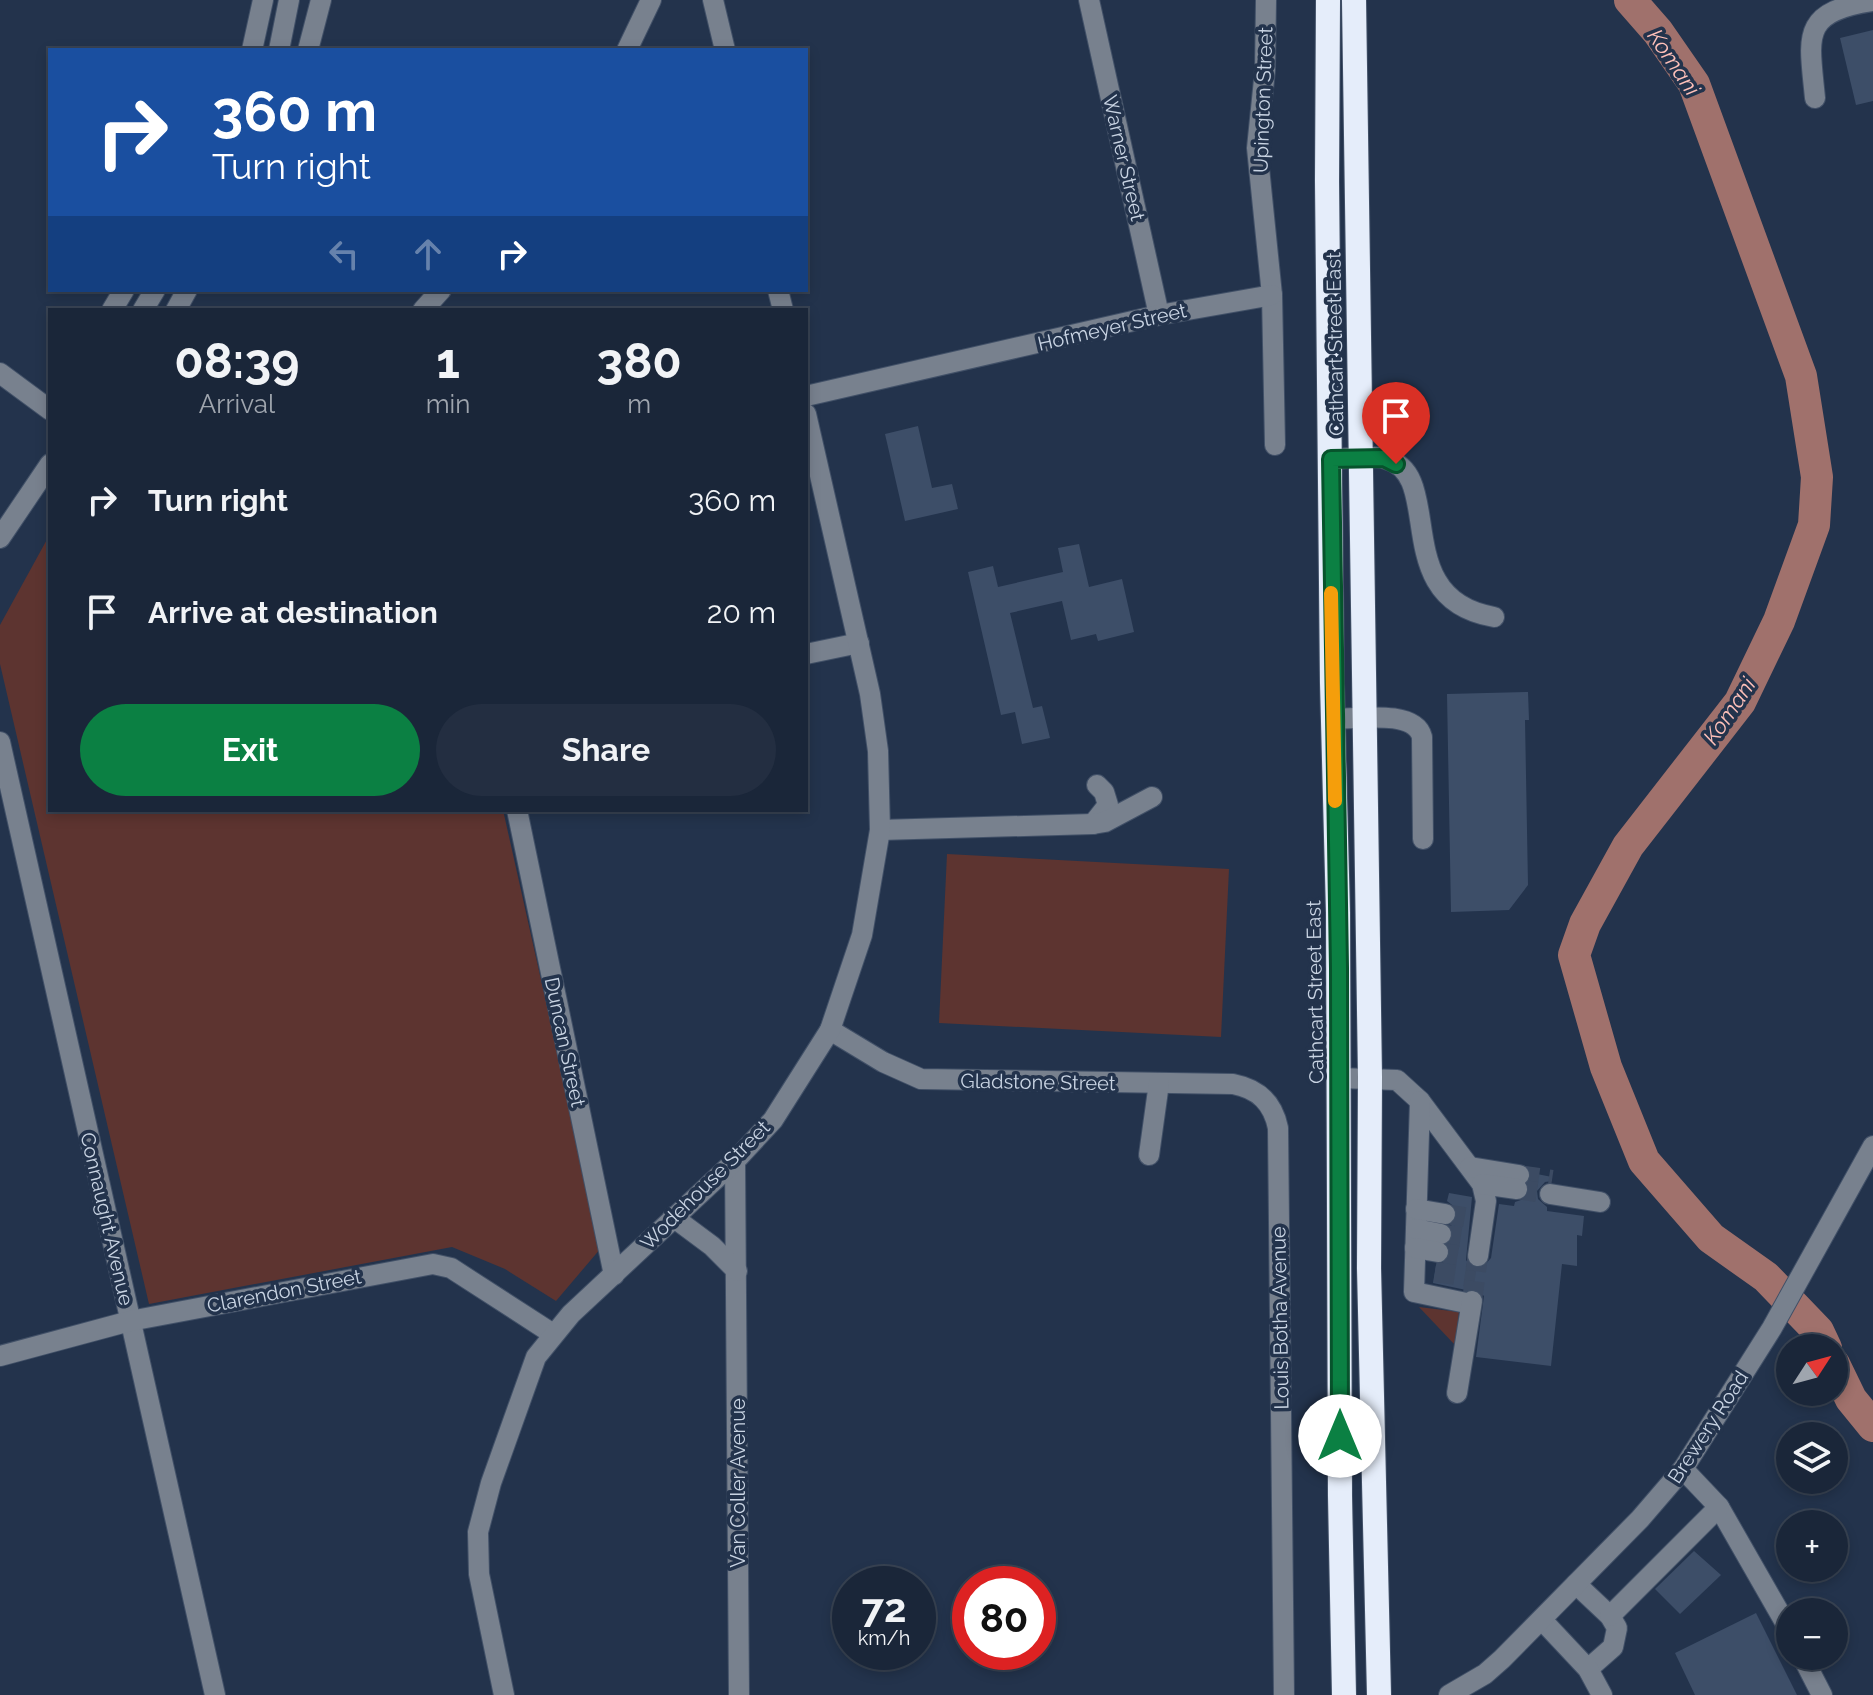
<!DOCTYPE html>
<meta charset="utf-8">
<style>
:root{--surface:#1a2639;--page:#232e41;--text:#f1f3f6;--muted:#9fa5ae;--line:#384353;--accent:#0b8043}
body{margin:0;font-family:Raleway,sans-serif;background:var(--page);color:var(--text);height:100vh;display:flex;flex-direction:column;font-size:30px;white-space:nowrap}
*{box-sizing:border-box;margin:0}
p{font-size:26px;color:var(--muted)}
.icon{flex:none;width:44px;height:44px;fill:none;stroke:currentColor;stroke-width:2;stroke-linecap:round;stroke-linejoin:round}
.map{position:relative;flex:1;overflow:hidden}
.details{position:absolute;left:48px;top:308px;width:760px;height:504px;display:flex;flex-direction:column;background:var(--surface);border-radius:0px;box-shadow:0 4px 12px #0003,0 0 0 2px var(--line)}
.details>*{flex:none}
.top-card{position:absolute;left:48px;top:48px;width:760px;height:244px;border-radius:0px;box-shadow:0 4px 12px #0003,0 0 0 2px var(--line);background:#1a4fa0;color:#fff;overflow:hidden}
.needle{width:52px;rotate:54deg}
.tools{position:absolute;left:1776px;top:1334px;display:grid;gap:16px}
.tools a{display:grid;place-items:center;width:72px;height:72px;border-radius:50%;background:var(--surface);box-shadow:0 4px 12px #0003,0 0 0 2px var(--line);font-size:40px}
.speed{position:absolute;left:832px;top:1566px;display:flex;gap:16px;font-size:40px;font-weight:700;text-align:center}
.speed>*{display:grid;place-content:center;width:104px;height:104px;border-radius:50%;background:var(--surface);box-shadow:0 4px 12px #0003,0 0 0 2px var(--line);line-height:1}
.speed small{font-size:20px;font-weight:400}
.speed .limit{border:12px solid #d22;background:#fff;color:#111}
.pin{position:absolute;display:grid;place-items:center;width:68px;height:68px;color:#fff;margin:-82px -34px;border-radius:50% 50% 50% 0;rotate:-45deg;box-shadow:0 0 8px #0007}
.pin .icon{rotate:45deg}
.me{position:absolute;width:88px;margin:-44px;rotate:0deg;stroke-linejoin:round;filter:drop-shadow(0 0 6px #0008)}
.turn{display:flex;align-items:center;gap:28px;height:168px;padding:0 32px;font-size:36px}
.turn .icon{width:104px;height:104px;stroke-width:2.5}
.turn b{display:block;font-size:56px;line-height:68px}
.lanes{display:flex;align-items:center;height:76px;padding:0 32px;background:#0003;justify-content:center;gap:40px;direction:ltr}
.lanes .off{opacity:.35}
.eta{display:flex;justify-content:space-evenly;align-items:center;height:136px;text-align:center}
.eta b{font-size:48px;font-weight:700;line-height:56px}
.button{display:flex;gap:16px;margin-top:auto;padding:16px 32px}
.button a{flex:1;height:92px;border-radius:48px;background:var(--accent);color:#fff;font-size:32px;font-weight:700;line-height:92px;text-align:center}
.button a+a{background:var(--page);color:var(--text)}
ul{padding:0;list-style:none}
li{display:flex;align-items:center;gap:24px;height:112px;padding:0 32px}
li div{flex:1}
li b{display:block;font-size:30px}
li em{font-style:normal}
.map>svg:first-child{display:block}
.green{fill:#5d3430}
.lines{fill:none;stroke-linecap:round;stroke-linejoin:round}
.river{stroke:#a0716c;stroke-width:32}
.building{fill:#3d4e68}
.minor-tunnel{stroke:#3c4b63;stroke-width:20;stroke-dasharray:20 10;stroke-linecap:butt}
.minor-casing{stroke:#415067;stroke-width:22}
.highway-casing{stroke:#415067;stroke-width:26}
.minor{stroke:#78818e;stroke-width:20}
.highway{stroke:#e5edfa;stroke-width:24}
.route-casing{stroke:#07532c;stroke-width:20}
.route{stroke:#0b8043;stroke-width:14}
.slow{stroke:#f59e0b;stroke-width:14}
.labels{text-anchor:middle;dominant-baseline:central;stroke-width:7;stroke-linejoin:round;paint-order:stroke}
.street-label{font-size:20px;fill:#c9d4e3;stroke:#23334c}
.water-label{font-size:22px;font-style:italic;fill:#fec0b9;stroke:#23334c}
</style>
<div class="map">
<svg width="1873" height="1695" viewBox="0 0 1873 1695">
<rect width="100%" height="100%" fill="#23334c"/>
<g class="green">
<polygon points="50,534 50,810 503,810 601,1248 556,1301 505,1269 452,1247 149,1304 0,664 0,625"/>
<polygon points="947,854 1229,869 1221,1037 939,1023"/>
<polygon points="1419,1307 1459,1312 1455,1345"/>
</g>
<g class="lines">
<g class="river">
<polyline points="1630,0 1658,32 1694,84 1801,376 1817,477 1814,525 1779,621 1740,702 1628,846 1585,924 1574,955 1606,1067 1644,1161 1711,1238 1766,1277 1818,1331 1826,1348"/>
<polyline points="1834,1364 1851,1399 1873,1426"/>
</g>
</g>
<g class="building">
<polygon points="1873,30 1873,101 1856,105 1840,38"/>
<polygon points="918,426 932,488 952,484 958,509 905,521 885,434"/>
<polygon points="1079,544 1089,587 1122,579 1134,632 1098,641 1096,634 1071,640 1062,601 1010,613 1033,708 1042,706 1050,738 1022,744 1015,712 1001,715 968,572 993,566 998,587 1063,572 1058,548"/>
<polygon points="1528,692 1529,720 1525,720 1528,885 1509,910 1451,912 1447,694"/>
<polygon points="1532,1173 1552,1177 1552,1181 1545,1182 1537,1191 1538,1199 1547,1207 1547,1211 1584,1216 1582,1236 1577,1235 1577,1266 1562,1264 1551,1366 1476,1357 1484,1296 1475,1288 1466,1290 1433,1283 1436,1265 1443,1264 1451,1255 1448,1244 1454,1236 1451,1226 1458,1217 1457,1209 1447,1201 1449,1193 1472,1197 1466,1260 1471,1267 1482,1268 1491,1258 1499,1204 1514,1206 1515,1202 1527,1198"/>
<polygon points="1694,1551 1721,1575 1680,1614 1655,1589"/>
<polygon points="1756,1613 1797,1695 1695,1695 1675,1653"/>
</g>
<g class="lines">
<g class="minor-tunnel">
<polyline points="1519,1175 1552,1180"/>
<polyline points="1517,1189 1550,1194"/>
<polyline points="1445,1214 1470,1218"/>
<polyline points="1441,1234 1467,1238"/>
<polyline points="1438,1252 1478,1259"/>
<polyline points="1435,1272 1475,1278"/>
<polyline points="1472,1301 1478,1256"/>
</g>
<defs>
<g id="minor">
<polyline points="713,0 725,50"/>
<polyline points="1089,0 1159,315"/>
<polyline points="1266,0 1265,70 1257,148 1272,295 1275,445"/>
<polyline points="252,50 263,0"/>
<polyline points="279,50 289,0"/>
<polyline points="308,50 321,0"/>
<polyline points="627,50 651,0"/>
<path d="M 1815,98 C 1809,36 1800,12 1873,1"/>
<polyline points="778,290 783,310"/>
<polyline points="112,310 124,290"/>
<polyline points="143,310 155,290"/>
<polyline points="176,310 187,290"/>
<polyline points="423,310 441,290"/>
<polyline points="0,373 50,410"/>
<polyline points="806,396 1159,315 1272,295"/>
<path d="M 1331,459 C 1347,459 1370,454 1386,459 C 1447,475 1387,599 1494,617"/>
<polyline points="0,538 50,464"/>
<polyline points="806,654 859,643"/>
<path d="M 1333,719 C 1357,719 1415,709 1422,737 L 1423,839"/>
<polyline points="0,742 215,1695"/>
<polyline points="517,810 614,1275"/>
<polyline points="1093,824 1108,805 1104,792 1097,785"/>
<polyline points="880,830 1093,824 1105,822 1152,797"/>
<path d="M 830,1030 L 883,1062 L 921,1079 L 1233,1084 C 1259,1089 1273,1103 1278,1128 L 1284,1695"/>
<polyline points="1340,1078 1397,1080 1420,1101 1482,1184 1486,1201 1478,1256"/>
<polyline points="1420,1101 1414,1292 1471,1304"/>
<polyline points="1149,1155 1159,1083"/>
<polyline points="735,1161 739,1695"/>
<polyline points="1470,1167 1519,1175"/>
<polyline points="1482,1184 1517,1189"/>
<polyline points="1550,1194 1600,1202"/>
<polyline points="1416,1209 1445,1214"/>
<polyline points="673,1217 712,1246 737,1271"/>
<polyline points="1416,1229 1441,1234"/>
<polyline points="1415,1248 1438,1252"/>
<polyline points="0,1356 130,1321 433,1264 451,1268 553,1334"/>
<polyline points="1457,1393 1472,1301"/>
<polyline points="1719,1507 1790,1631"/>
<polyline points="1576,1584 1610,1616 1617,1628 1613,1647 1588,1669"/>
<polyline points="1610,1616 1719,1507 1683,1469"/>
<polyline points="1542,1620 1588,1669 1602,1695"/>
<polyline points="1802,1656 1822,1695"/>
<polyline points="504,1695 479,1574 478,1532 491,1483 536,1357 571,1314 735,1161 773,1120 830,1030 862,935 880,830 878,751 870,694 806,414"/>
<polyline points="1449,1695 1485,1674 1502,1659 1640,1519 1683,1469 1772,1328 1873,1146"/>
</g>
<g id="highway">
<polyline points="1328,0 1327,181 1332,683 1338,913 1340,1496 1344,1695"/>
<polyline points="1354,0 1370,1077 1369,1268 1379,1695"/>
</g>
</defs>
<use href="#minor" class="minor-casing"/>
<use href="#highway" class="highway-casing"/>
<use href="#minor" class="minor"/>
<use href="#highway" class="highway"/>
</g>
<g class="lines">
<defs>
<polyline id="route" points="1340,1436 1339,968 1331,459 1384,458 1396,464"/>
</defs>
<use href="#route" class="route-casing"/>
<use href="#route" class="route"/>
<polyline class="slow" points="1331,593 1335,801"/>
</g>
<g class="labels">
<g class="street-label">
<text transform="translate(1263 100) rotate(-88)">Upington Street</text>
<text transform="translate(1124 158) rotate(77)">Warner Street</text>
<text transform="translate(1112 327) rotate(-13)">Hofmeyer Street</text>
<text transform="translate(1335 344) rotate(-91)">Cathcart Street East</text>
<text transform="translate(1315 992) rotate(-91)">Cathcart Street East</text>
<text transform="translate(565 1042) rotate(78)">Duncan Street</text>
<text transform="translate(1038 1082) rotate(1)">Gladstone Street</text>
<text transform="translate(705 1185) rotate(-45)">Wodehouse Street</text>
<text transform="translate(107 1219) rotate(77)">Connaught Avenue</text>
<text transform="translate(284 1291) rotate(-11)">Clarendon Street</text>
<text transform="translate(1280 1318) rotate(-91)">Louis Botha Avenue</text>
<text transform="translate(1708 1427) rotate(-57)">Brewery Road</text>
<text transform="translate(738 1483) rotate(-90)">Van Coller Avenue</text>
</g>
<g class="water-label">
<text transform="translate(1674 62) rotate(56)">Komani</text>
<text transform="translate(1729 711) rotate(-56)">Komani</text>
</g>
</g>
</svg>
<div class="tools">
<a><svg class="needle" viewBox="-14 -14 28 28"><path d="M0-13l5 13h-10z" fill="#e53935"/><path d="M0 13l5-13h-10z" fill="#9fa5ae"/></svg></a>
<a><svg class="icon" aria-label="layers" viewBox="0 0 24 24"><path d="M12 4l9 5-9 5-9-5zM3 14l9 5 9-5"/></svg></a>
<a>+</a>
<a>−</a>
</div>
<div class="speed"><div>72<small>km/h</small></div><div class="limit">80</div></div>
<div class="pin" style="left:1396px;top:464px;background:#d93025"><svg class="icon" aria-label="arrive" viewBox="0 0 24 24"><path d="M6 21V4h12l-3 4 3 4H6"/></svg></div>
<svg class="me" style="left:1340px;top:1436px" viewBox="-20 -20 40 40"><circle r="19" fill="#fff"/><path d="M0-13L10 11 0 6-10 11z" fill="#0b8043"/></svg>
<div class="top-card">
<div class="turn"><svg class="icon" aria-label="right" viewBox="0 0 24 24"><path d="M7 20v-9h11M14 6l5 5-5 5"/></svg><div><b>360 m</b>Turn right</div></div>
<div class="lanes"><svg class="icon off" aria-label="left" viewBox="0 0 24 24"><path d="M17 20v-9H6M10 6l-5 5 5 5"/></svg><svg class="icon off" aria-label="ahead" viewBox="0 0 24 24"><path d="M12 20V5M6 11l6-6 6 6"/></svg><svg class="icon" aria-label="right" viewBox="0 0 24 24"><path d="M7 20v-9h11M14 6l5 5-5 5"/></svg></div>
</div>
<section class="details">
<div class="eta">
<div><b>08:39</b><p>Arrival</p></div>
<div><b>1</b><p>min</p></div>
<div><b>380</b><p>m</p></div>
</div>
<ul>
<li><svg class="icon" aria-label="right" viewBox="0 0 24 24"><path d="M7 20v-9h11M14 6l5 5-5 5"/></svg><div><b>Turn right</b></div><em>360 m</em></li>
<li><svg class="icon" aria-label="arrive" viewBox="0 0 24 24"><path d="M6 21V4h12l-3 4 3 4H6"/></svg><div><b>Arrive at destination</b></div><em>20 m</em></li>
</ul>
<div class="button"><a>Exit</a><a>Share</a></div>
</section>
</div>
